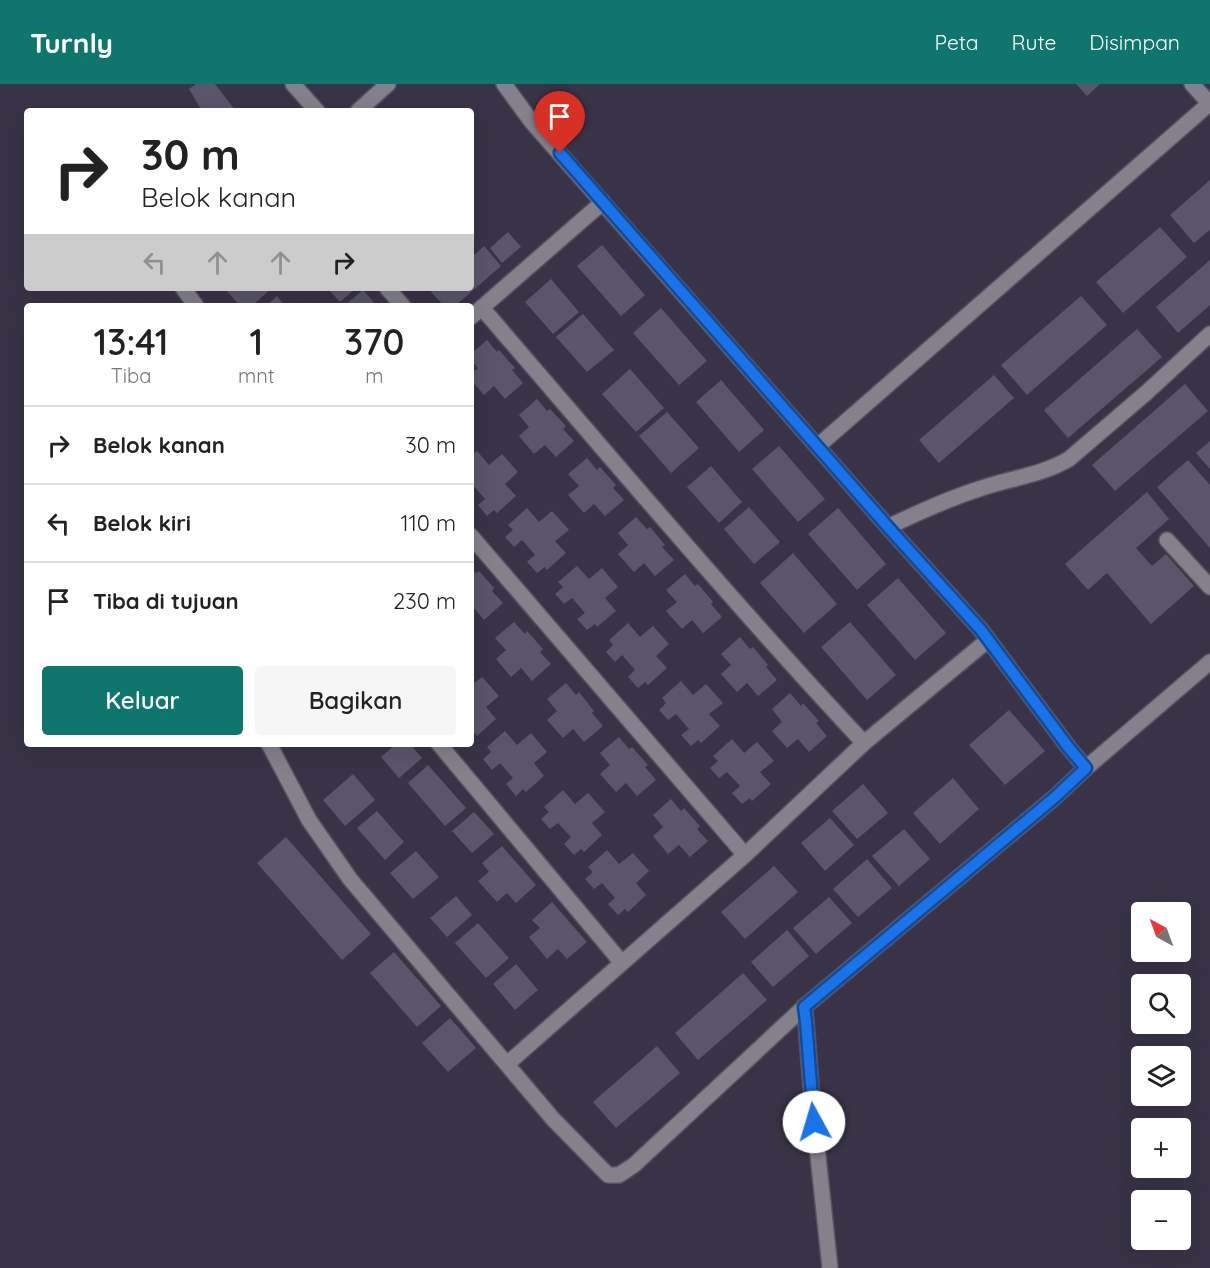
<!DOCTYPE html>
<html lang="id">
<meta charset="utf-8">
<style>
:root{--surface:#fff;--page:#f6f6f6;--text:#222;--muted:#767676;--line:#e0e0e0;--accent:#0f766e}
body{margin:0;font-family:Quicksand,sans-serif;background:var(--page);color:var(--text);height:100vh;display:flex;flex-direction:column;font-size:22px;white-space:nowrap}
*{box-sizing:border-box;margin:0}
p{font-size:20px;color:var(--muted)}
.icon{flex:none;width:33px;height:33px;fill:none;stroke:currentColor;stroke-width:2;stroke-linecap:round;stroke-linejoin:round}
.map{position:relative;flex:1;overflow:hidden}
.side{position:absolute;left:24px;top:219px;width:450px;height:444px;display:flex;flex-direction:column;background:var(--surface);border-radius:6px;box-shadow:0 6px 24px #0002}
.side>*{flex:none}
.banner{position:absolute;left:24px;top:24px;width:450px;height:183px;border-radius:6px;box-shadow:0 6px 24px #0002;background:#fff;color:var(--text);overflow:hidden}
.needle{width:39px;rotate:319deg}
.controls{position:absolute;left:1131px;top:818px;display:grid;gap:12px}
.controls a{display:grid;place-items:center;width:60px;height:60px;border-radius:6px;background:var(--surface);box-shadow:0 6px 24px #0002;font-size:30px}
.pin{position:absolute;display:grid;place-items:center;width:51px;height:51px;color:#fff;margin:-62px -26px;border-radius:50% 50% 50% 0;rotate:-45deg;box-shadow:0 0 6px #0007}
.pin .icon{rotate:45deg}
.me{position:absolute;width:66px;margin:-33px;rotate:354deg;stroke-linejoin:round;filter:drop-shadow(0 0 4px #0008)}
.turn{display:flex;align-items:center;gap:21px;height:126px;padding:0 18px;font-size:27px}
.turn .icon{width:78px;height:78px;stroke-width:2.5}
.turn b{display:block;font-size:42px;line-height:51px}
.lanes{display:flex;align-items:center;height:57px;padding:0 18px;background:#0003;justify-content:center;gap:30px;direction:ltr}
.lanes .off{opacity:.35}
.eta{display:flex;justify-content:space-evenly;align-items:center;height:102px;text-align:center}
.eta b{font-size:36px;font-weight:600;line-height:42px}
.button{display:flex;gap:12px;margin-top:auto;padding:12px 18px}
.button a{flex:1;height:69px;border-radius:6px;background:var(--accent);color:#fff;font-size:24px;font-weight:600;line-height:69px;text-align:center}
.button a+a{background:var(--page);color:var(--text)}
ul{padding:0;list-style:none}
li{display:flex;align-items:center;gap:18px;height:78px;padding:0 18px;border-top:2px solid var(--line)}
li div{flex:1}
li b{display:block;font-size:22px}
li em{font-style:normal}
header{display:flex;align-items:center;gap:36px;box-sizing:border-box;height:84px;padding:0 30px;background:var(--accent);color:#fff}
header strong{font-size:28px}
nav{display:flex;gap:33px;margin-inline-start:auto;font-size:21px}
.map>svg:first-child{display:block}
.building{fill:#5b556b}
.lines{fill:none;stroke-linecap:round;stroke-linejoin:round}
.minor-casing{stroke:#575164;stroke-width:18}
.minor{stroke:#84818c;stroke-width:15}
.route-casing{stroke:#114b97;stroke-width:15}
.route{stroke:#1a73e8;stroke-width:10}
</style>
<header>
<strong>Turnly</strong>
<nav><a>Peta</a><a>Rute</a><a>Disimpan</a></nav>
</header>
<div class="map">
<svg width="1210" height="1184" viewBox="0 0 1210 1184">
<rect width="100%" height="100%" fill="#393347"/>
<g class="building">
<polygon points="196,0 215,0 236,27 202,27 189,5"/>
<polygon points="1076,0 1100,0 1087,12"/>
<polygon points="1210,96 1210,146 1194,159 1170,131"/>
<polygon points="1160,143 1187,173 1123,229 1096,198"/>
<polygon points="508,148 521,163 502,179 490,164"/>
<polygon points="602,161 645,211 621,232 577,182"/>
<polygon points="484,162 501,182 455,222 444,222 431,208 436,204 471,204 471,174"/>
<polygon points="1210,176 1210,221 1178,249 1156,223"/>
<polygon points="551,195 579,228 553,250 525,218"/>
<polygon points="229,204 272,204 252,222 240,222 226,206"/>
<polygon points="327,204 356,204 340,218"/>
<polygon points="363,206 377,222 344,222"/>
<polygon points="277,212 285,222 266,222"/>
<polygon points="1081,212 1107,241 1027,311 1001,281"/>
<polygon points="661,224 707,277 679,301 633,249"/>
<polygon points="583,230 614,266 587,288 556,253"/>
<polygon points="1137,245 1162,273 1068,354 1044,326"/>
<polygon points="487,256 497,268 499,266 515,284 512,286 523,299 505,315 494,302 484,311 471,296 471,290 478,284 471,276 471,270"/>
<polygon points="630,285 664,324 636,348 602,310"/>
<polygon points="994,291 1014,314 939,379 919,356"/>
<polygon points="721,296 764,346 739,368 696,318"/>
<polygon points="1185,300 1208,327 1115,407 1092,381"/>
<polygon points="537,315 547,327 550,325 566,342 563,345 574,357 556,373 545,361 534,370 519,352 529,343 519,331"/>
<polygon points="667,328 699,364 671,389 639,352"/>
<polygon points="1210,357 1210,385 1196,369"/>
<polygon points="779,362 825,415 798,438 752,385"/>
<polygon points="477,367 489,381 502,370 518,388 505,400 516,412 497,429 494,426 487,432 478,421 485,415 471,399 471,372"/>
<polygon points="587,374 597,386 600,383 616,401 613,404 624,416 605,432 594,420 584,429 568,411 579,402 568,390"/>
<polygon points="1188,376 1210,401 1210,464 1157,403"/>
<polygon points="711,382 742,418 719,439 687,403"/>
<polygon points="1147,408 1169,435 1136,464 1152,482 1166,470 1194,502 1151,540 1107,489 1088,506 1065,480"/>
<polygon points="749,423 780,458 754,480 724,445"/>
<polygon points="527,424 539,438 552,427 569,446 555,457 566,469 547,486 545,483 537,489 527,478 535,471 522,456 514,463 505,453 513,446 508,441"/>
<polygon points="838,424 886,480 857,506 808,450"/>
<polygon points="636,433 647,445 650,443 665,461 662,463 674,476 655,492 644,479 634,488 618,470 628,461 618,449"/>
<polygon points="793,469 837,520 804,549 760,499"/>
<polygon points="577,482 589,495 602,484 618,503 605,514 616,527 597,543 595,540 587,546 577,535 585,529 572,514 564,520 555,510 563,503 558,498"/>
<polygon points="471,483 476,489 479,487 494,504 492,507 503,519 484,536 473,523 471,525"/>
<polygon points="685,490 695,502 698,500 713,518 711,520 722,533 703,549 692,536 682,545 666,527 677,518 666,506"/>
<polygon points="898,494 946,549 915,576 867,521"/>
<polygon points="514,538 525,550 527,547 543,565 540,568 551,580 532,597 521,584 511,593 496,575 506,566 495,554"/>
<polygon points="850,538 896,591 867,616 821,563"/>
<polygon points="628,539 640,553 653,542 669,560 656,572 667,584 648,601 645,598 638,604 628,593 635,586 622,571 615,578 606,568 613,561 609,556"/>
<polygon points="740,553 750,565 753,563 768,581 766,583 777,596 758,612 747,599 737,608 721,590 731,581 721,570"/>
<polygon points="482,593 499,612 486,623 496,635 477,652 475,649 471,652 471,602"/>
<polygon points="681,597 693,611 706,600 723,619 709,630 720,642 701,659 698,656 691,662 681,651 689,645 676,630 668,636 659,626 666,619 662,614"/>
<polygon points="566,599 576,611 579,608 594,627 592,629 603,642 584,658 573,645 563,654 547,636 557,627 547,615"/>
<polygon points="790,609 801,622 803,619 819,637 816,639 827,652 809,668 798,655 787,664 772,647 782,638 772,625"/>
<polygon points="1009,626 1045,667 1005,701 969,661"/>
<polygon points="505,647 517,661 531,649 547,668 534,679 544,692 526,708 523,705 516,712 506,700 513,694 500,679 492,686 483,675 491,668 487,663"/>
<polygon points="619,653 629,665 632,663 648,681 645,683 656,696 637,712 626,699 616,708 600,690 610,681 600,669"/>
<polygon points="732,655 744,669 757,658 774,677 760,688 771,700 752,717 750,714 742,720 732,709 740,702 727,688 719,694 710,684 718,677 713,672"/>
<polygon points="396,660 410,660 422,674 399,694 381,673"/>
<polygon points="428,681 466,724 445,742 408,699"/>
<polygon points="353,690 375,716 345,742 323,716"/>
<polygon points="953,694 979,725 940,760 913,729"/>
<polygon points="863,700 888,729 857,755 832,727"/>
<polygon points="563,706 575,720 588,709 605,728 592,739 602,751 584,768 581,765 574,771 564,760 571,753 558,739 550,745 541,735 549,728 544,723"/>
<polygon points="671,715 681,727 684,724 700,742 697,745 708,757 690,773 679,761 668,770 653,752 663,743 653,731"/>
<polygon points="377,727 404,758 385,776 357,744"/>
<polygon points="474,728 494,750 472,769 452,747"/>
<polygon points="830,734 854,761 825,787 801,759"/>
<polygon points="904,745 930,775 899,802 872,772"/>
<polygon points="286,753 371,850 342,876 257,779"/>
<polygon points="502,762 536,801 516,819 507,809 497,818 478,797 489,788 482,779"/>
<polygon points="607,766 619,780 633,769 649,787 636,799 646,811 628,828 625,825 618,831 608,820 615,814 602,799 594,805 585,795 593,788 588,783"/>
<polygon points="416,767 439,793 413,815 390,789"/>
<polygon points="867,775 892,804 858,833 833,805"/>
<polygon points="774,782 798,808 745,855 721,828"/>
<polygon points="456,812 472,831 447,853 430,834"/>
<polygon points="829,813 852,839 816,870 793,844"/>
<polygon points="552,818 587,858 567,875 558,865 547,875 529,853 540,844 532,836"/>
<polygon points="478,839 509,874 486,894 455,859"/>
<polygon points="787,846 809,872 773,903 751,878"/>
<polygon points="394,868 441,922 417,943 370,889"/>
<polygon points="516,880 538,906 515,926 493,900"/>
<polygon points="743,889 767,916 698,976 675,949"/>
<polygon points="450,934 476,964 448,988 422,959"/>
<polygon points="657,962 680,989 616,1044 593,1018"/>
</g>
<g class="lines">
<defs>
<g id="minor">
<polyline points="293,0 317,27"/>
<polyline points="504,0 531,37 888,443 981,546 1069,664 1086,684 1054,714 804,923 806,938 812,1016 830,1184"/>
<polyline points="1192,0 1210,20"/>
<polyline points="358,27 388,0"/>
<polyline points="183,204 196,222"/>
<polyline points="387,204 403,222"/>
<path d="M 482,224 C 608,370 732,518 864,659"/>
<polyline points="471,233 603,118"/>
<polyline points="818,362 1209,20"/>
<path d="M 888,443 C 919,428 950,414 982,404 C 1011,394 1042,391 1069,375 L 1146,309 L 1210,250"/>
<polyline points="471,452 745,771"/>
<polyline points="1167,456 1210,503"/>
<polyline points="269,660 309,736 350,795 553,1035 608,1091 619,1091 634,1081 804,923"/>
<polyline points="439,660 622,879"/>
<polyline points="1086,684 1210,578"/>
<polyline points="507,980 745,771 864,659 988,556"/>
</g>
</defs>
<use href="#minor" class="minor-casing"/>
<use href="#minor" class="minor"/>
</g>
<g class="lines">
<defs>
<polyline id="route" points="560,69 888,443 981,546 1069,664 1086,684 1054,714 804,923 806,938 814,1038"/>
</defs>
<use href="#route" class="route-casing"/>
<use href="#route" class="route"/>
</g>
</svg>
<div class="controls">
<a><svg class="needle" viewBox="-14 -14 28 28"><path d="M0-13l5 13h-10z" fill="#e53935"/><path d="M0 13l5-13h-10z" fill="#767676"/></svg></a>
<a><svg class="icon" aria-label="search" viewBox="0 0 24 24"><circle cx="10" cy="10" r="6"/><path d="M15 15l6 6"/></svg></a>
<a><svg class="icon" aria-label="layers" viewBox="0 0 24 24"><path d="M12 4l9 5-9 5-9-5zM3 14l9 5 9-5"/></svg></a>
<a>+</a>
<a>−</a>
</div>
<div class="pin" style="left:560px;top:69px;background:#d93025"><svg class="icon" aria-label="arrive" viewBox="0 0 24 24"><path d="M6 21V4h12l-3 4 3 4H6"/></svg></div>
<svg class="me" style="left:814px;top:1038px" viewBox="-20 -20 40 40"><circle r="19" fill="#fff"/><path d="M0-13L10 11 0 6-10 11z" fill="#1a73e8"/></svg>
<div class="banner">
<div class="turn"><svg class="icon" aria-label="right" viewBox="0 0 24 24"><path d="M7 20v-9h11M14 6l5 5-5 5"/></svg><div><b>30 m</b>Belok kanan</div></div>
<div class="lanes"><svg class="icon off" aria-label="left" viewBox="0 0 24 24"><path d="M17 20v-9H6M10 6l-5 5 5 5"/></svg><svg class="icon off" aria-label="ahead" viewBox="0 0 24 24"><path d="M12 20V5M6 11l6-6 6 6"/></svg><svg class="icon off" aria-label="ahead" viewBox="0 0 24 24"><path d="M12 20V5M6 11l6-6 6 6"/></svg><svg class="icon" aria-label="right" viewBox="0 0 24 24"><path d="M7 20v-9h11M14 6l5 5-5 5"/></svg></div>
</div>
<section class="side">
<div class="eta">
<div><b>13:41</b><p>Tiba</p></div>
<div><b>1</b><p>mnt</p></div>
<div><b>370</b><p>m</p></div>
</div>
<ul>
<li><svg class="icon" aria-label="right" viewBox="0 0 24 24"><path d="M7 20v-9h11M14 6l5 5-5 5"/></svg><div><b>Belok kanan</b></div><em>30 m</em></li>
<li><svg class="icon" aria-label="left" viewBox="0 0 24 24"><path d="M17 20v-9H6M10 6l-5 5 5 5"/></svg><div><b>Belok kiri</b></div><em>110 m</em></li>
<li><svg class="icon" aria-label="arrive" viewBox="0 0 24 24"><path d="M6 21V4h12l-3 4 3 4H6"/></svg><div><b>Tiba di tujuan</b></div><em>230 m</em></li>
</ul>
<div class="button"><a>Keluar</a><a>Bagikan</a></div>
</section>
</div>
